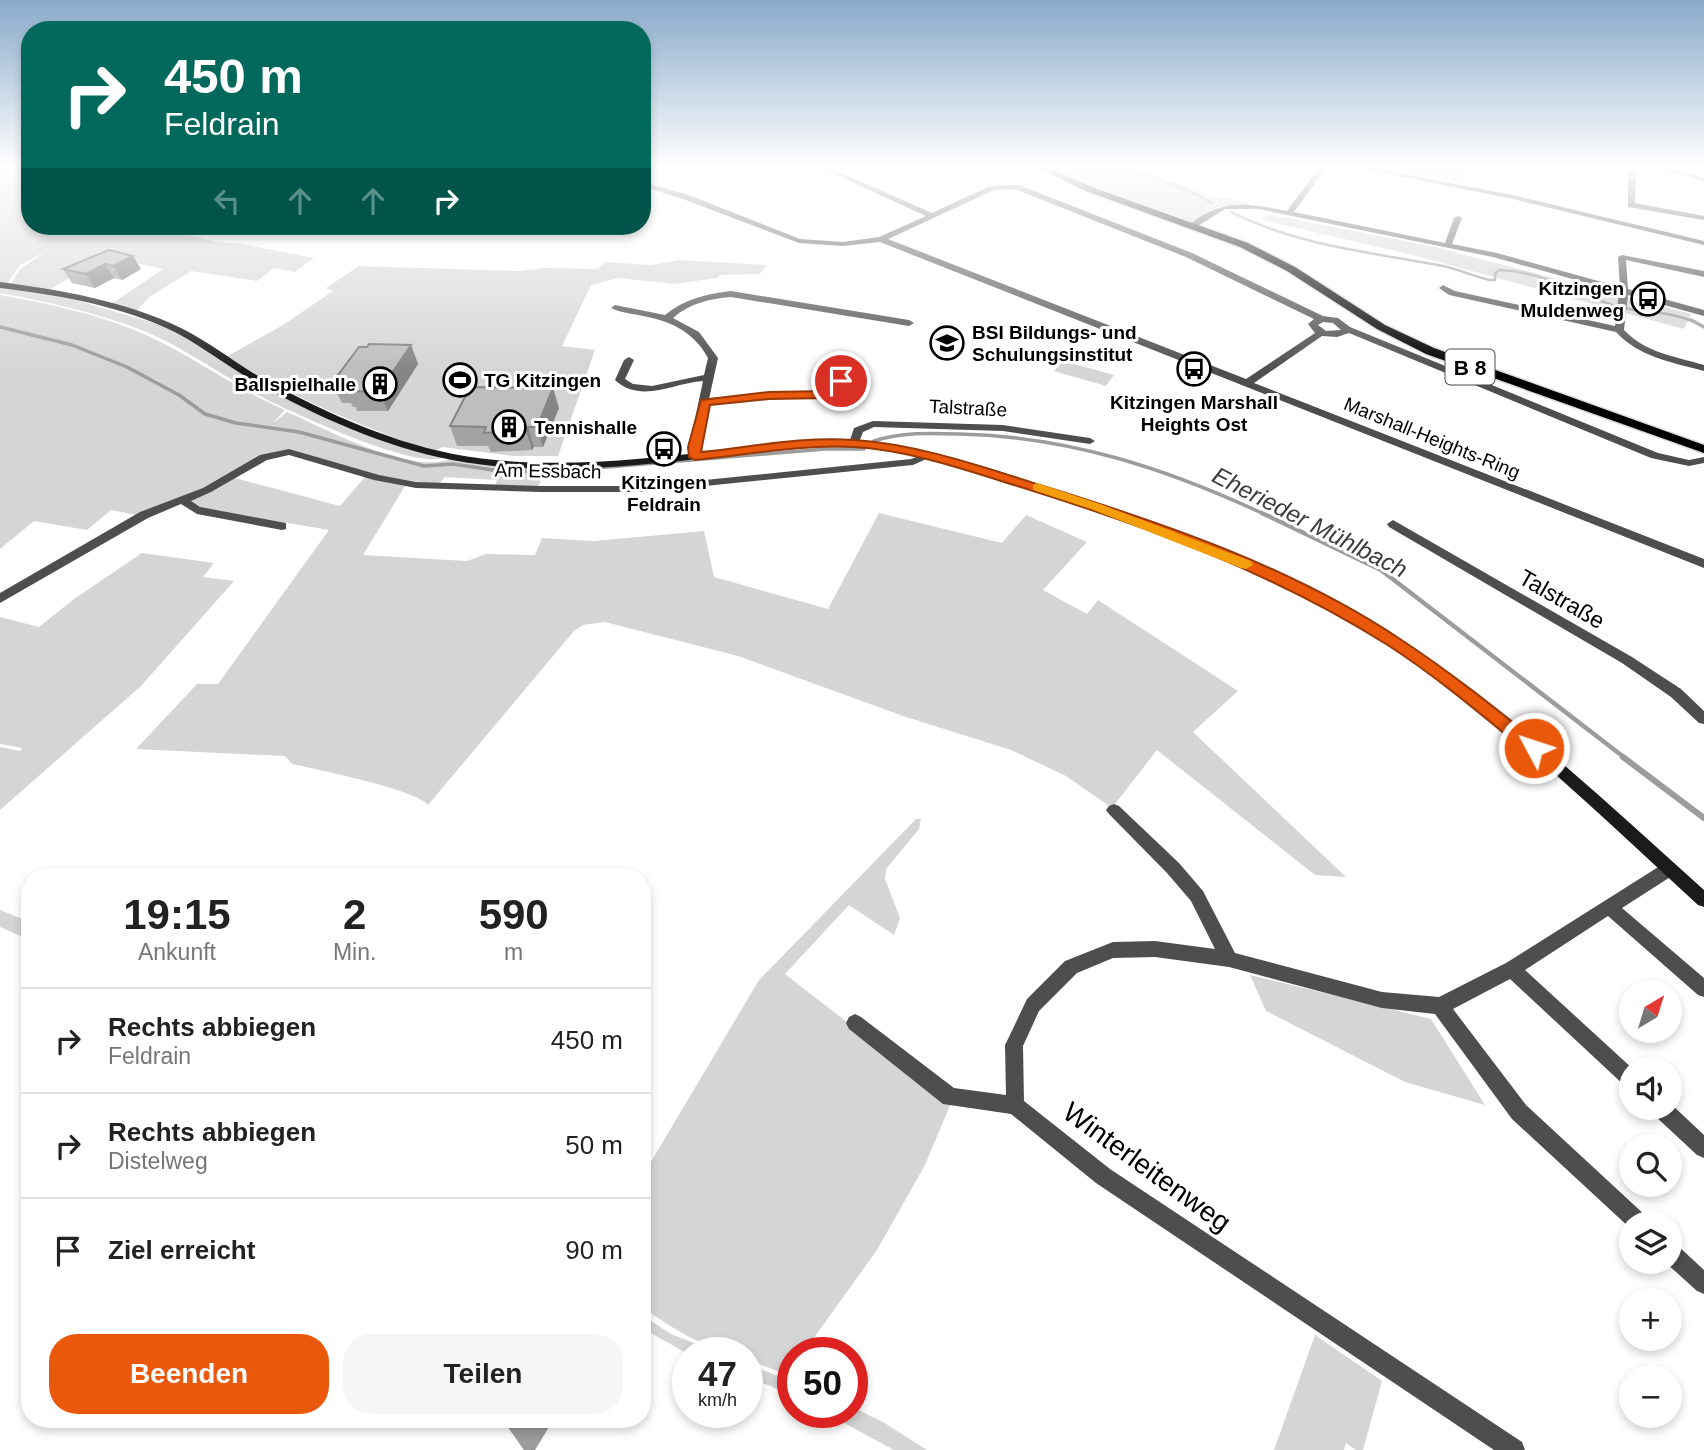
<!DOCTYPE html>
<html lang="de">
<meta charset="utf-8">
<style>
:root{--surface:#fff;--page:#f6f6f6;--text:#222;--muted:#767676;--line:#e0e0e0;--accent:#ea580c}
body{margin:0;font-family:Arial,sans-serif;background:var(--page);color:var(--text);height:100vh;display:flex;flex-direction:column;font-size:26px;white-space:nowrap}
*{box-sizing:border-box;margin:0}
p{font-size:23px;color:var(--muted)}
.icon{flex:none;width:38px;height:38px;fill:none;stroke:currentColor;stroke-width:2;stroke-linecap:round;stroke-linejoin:round}
.map{position:relative;flex:1;overflow:hidden}
.drawer{position:absolute;left:21px;top:868px;width:630px;height:560px;display:flex;flex-direction:column;background:var(--surface);border-radius:28px;box-shadow:0 4px 10px #0003}
.drawer>*{flex:none}
.banner{position:absolute;left:21px;top:21px;width:630px;height:214px;border-radius:28px;box-shadow:0 4px 10px #0003;background:#00695c;color:#fff;overflow:hidden}
.needle{width:46px;rotate:38deg}
.fabs{position:absolute;left:1619px;top:980px;display:grid;gap:14px}
.fabs a{display:grid;place-items:center;width:63px;height:63px;border-radius:50%;background:var(--surface);box-shadow:0 4px 10px #0003;font-size:35px}
.speed{position:absolute;left:672px;top:1337px;display:flex;gap:14px;font-size:35px;font-weight:700;text-align:center}
.speed>*{display:grid;place-content:center;width:91px;height:91px;border-radius:50%;background:var(--surface);box-shadow:0 4px 10px #0003;line-height:1}
.speed small{font-size:18px;font-weight:400}
.speed .limit{border:10px solid #d22;background:#fff;color:#111}
.pin{position:absolute;display:grid;place-items:center;width:60px;height:60px;color:#fff;margin:-30px;border:4px solid #fff;border-radius:50%;box-shadow:0 2px 7px #0007}
.me{position:absolute;width:77px;margin:-38px;rotate:310deg;stroke-linejoin:round;filter:drop-shadow(0 0 5px #0008)}
.turn{display:flex;align-items:center;gap:24px;height:147px;padding:0 28px;font-size:32px}
.turn .icon{width:91px;height:91px;stroke-width:2.5}
.turn b{display:block;font-size:49px;line-height:60px}
.lanes{display:flex;align-items:center;height:66px;padding:0 28px;background:#0003;justify-content:center;gap:35px;direction:ltr}
.lanes .off{opacity:.35}
.eta{display:flex;justify-content:space-evenly;align-items:center;height:119px;text-align:center}
.eta b{font-size:42px;font-weight:700;line-height:49px}
.button{display:flex;gap:14px;margin-top:auto;padding:14px 28px}
.button a{flex:1;height:80px;border-radius:28px;background:var(--accent);color:#fff;font-size:28px;font-weight:700;line-height:80px;text-align:center}
.button a+a{background:var(--page);color:var(--text)}
ul{padding:0;list-style:none}
li{display:flex;align-items:center;gap:21px;height:105px;padding:0 28px;border-top:2px solid var(--line)}
li div{flex:1}
li b{display:block;font-size:26px}
li em{font-style:normal}
.map>svg:first-child{display:block}
.green{fill:#d5d5d5}
.water{fill:#9c9c9c}
.lines{fill:none;stroke-linecap:round;stroke-linejoin:round}
.stream-far3{stroke:#9c9c9c;stroke-width:2.5}
.stream-far2{stroke:#9c9c9c;stroke-width:3.5}
.stream-far1{stroke:#9c9c9c;stroke-width:4.5}
.stream{stroke:#9c9c9c;stroke-width:6}
.primary-casing{stroke:#dbdbdb;stroke-width:3}
.street{fill:#4e4e4e;fill-rule:evenodd}
.secondary{fill:#1b1b1b;fill-rule:evenodd}
.primary{fill:#000;fill-rule:evenodd}
.wall{fill:#a3a3a3}
.shaded-wall{fill:#858585}
.building{fill:#bebebe;stroke:#858585;stroke-width:2}
.route{fill:#ea580c;stroke:#983908;stroke-width:2}
.slow{fill:#f59e0b}
.labels{text-anchor:middle;dominant-baseline:central;stroke-width:6;stroke-linejoin:round;paint-order:stroke}
.far-poi-label{font-size:19px;font-weight:bold;fill:#000;stroke:#fff;text-anchor:start}
.far-street-label{font-size:19px;fill:#000;stroke:#fff}
.shield{fill:#fff;stroke:#4c4c4c;stroke-width:2}
.shield-label{font-size:21px;font-weight:bold;fill:#000}
.street-label{font-size:23px;fill:#000;stroke:#fff}
.water-label{font-size:24px;font-style:italic;fill:#3d3d3d;stroke:#fff}
.near-street-label{font-size:28px;fill:#000;stroke:#fff}
</style>
<div class="map">
<svg width="1704" height="1450" viewBox="0 0 1704 1450">
<rect width="100%" height="100%" fill="#fff"/>
<g class="green">
<polygon points="0,168 30,168 30,226 148,226 217,242 242,244 314,258 295,272 274,268 257,281 191,271 148,298 136,312 110,305 163,269 114,258 76,274 49,290 10,285 20,269 47,251 20,265 6,285 0,284"/>
<polygon points="1046,168 1135,168 1212,196 1246,202 1247,205 1217,207 1195,221 1189,222 1099,191"/>
<polygon points="1389,168 1464,168 1461,182"/>
<polygon points="1267,214 1431,246 1691,314 1684,329 1417,256 1262,220"/>
<path d="M 679,260 L 767,265 L 760,274 L 720,275 L 717,278 L 674,284 L 619,278 L 591,285 L 562,346 L 595,350 L 558,456 L 513,456 L 442,447 L 436,450 C 412,446 388,435 365,426 C 316,406 271,384 226,357 L 283,325 L 333,291 L 326,288 L 359,266 L 520,271 L 543,268 L 598,269 L 605,262 L 651,265 Z"/>
<path d="M 0,286 L 65,297 L 161,325 L 182,335 L 230,365 L 359,428 L 444,457 C 420,472 288,411 260,396 C 221,375 185,348 144,331 C 98,313 49,302 0,293 Z"/>
<path d="M 0,295 C 49,304 99,314 144,334 C 193,356 236,389 285,410 L 273,423 L 287,412 C 326,429 410,475 450,459 L 545,468 L 538,488 L 495,486 L 497,480 L 445,477 L 438,485 L 375,475 L 286,450 L 264,456 L 231,477 L 340,506 L 365,477 L 405,486 L 363,555 L 467,561 L 486,554 L 535,555 L 542,538 L 594,541 L 704,531 L 714,577 L 828,609 L 879,513 L 1002,543 L 1026,515 L 1087,542 L 1043,590 L 1087,614 L 1098,600 L 1238,691 L 1193,732 L 1346,877 L 1315,875 L 1157,750 L 1112,808 L 1066,776 L 1011,750 L 903,716 L 738,656 L 605,622 L 583,625 L 574,631 L 428,805 C 418,790 315,769 292,764 L 285,756 L 136,749 L 197,684 L 218,684 L 329,530 L 199,508 L 183,498 L 141,516 L 111,510 L 87,530 L 34,521 L 0,549 Z"/>
<polygon points="1063,361 1114,375 1106,386 1054,371"/>
<polygon points="142,553 214,563 203,577 234,581 141,686 0,810 0,747 20,751 22,748 0,744 0,617 39,627 74,599"/>
<path d="M 916,819 L 921,819 L 919,829 L 886,869 L 885,879 L 900,918 L 894,935 L 849,905 L 785,974 L 951,1103 L 925,1165 L 877,1250 L 803,1353 L 793,1353 L 793,1367 L 787,1375 L 747,1359 L 747,1353 C 709,1353 672,1328 642,1307 L 642,1177 L 759,980 Z"/>
<polygon points="0,910 30,922 30,940 0,927"/>
<polygon points="1250,975 1431,1019 1485,1105 1405,1082 1266,1011"/>
<polygon points="642,1315 671,1334 719,1353 688,1354 642,1328"/>
<polygon points="1315,1335 1382,1381 1363,1450 1356,1450 1346,1443 1344,1450 1274,1450"/>
<polygon points="747,1364 793,1382 793,1395 747,1377"/>
<polygon points="852,1407 883,1422 927,1450 894,1450 824,1412 852,1412"/>
</g>
<polygon class="water" points="502,1419 554,1419 535,1450 524,1450"/>
<g class="lines">
<g class="stream-far3">
<path d="M 1124,168 C 1155,179 1185,187 1212,203"/>
<path d="M 1231,212 C 1299,246 1369,252 1443,266 C 1458,269 1473,276 1489,280 L 1495,280 L 1495,274 L 1499,270 C 1543,271 1576,294 1616,306 C 1644,314 1667,310 1695,322"/>
</g>
<g class="stream-far2">
<polyline points="1691,320 1704,327"/>
<polyline points="0,327 72,345 127,367 179,395 205,414 236,423 299,432 424,466 453,464 506,472 571,470 825,449 864,449"/>
<path d="M 874,441 C 901,432 930,433 959,434 C 1068,436 1168,469 1266,515"/>
</g>
<polyline class="stream-far1" points="1262,513 1381,570 1625,758"/>
<polyline class="stream" points="1623,757 1704,818"/>
<defs>
<polygon id="primary" points="1038,168 1050,168 1092,187 1248,243 1295,267 1385,325 1434,348 1704,445 1704,453 1426,354 1377,329 1287,271 1240,247 1086,191"/>
</defs>
<use href="#primary" class="primary-casing"/>
<g class="street">
<path d="M 821,168 L 830,168 L 932,213 L 990,186 L 1019,185 L 1192,253 L 1323,316 L 1338,318 L 1350,327 L 1658,453 L 1689,460 L 1704,457 L 1704,463 L 1689,466 L 1651,458 L 1349,333 L 1337,337 L 1322,336 L 1254,383 L 1704,559 L 1704,568 L 880,242 L 843,246 L 799,243 L 683,199 L 642,186 L 642,182 L 689,195 L 800,239 L 843,242 L 879,237 L 926,216 ZM 1015,189 L 1186,257 L 1314,319 L 1308,324 L 1315,333 L 1246,379 L 888,239 L 994,190 ZM 1323,322 L 1333,323 L 1341,330 L 1326,331 L 1318,325 Z"/>
<path d="M 1319,168 L 1326,168 L 1294,212 L 1445,243 L 1454,218 L 1458,216 L 1462,218 L 1452,244 L 1497,253 L 1620,287 L 1618,257 L 1622,255 L 1704,271 L 1704,277 L 1626,260 L 1628,289 L 1704,310 L 1704,316 L 1628,295 L 1624,330 C 1646,353 1674,356 1704,365 L 1704,371 C 1671,362 1639,357 1616,332 L 1449,295 L 1439,288 L 1443,285 L 1455,291 L 1615,326 L 1619,292 L 1493,257 L 1258,209 L 1225,209 L 1196,227 L 1189,225 C 1222,198 1247,203 1287,211 Z"/>
<polygon points="1357,168 1372,168 1513,195 1704,241 1704,245 1513,199"/>
<polygon points="1628,168 1636,168 1635,203 1704,216 1704,220 1628,207"/>
<polygon points="1657,168 1669,168 1704,178 1704,182"/>
<path d="M 731,291 L 909,320 L 914,323 L 909,326 L 731,297 C 709,299 690,303 673,318 L 699,332 L 718,358 L 709,399 L 769,392 L 828,391 L 832,389 L 840,370 L 835,360 L 837,358 L 843,358 L 850,370 L 840,393 L 830,397 L 769,398 L 708,405 L 699,447 L 700,457 L 695,460 L 690,457 L 689,447 L 703,381 C 673,383 641,404 615,380 L 624,360 L 629,357 L 634,360 L 625,379 L 633,384 L 652,386 L 704,375 L 708,358 C 693,330 668,320 638,315 C 629,313 618,312 611,308 L 615,305 L 665,315 C 684,299 706,294 731,291 Z"/>
<polygon points="873,421 1003,425 1090,438 1095,441 1090,444 1003,431 874,427 863,432 858,445 850,445 849,443 854,428"/>
<polygon points="289,449 379,475 416,482 541,486 646,486 911,459 928,453 933,456 913,465 646,492 541,492 416,488 374,480 289,455 267,460 211,492 191,501 200,507 286,523 286,529 282,530 197,514 181,504 148,518 0,603 0,593 140,512 203,488 260,455"/>
<polygon points="1393,520 1632,657 1681,689 1704,711 1704,724 1699,723 1671,697 1622,663 1389,527 1387,524"/>
<polygon points="1114,804 1119,806 1179,863 1203,891 1235,953 1382,992 1439,997 1506,963 1663,864 1669,862 1675,864 1677,869 1675,874 1622,908 1704,978 1704,997 1698,995 1608,916 1525,970 1633,1069 1631,1069 1631,1089 1625,1086 1510,979 1453,1009 1526,1105 1646,1216 1649,1223 1631,1223 1631,1229 1512,1119 1435,1014 1382,1008 1229,967 1155,957 1113,958 1077,973 1039,1011 1023,1046 1024,1101 1110,1169 1522,1442 1525,1450 1494,1450 1096,1183 1011,1114 943,1104 849,1029 846,1023 849,1017 855,1014 861,1017 954,1088 1006,1095 1005,1045 1008,1039 1027,999 1065,961 1113,942 1155,941 1215,949 1191,901 1167,873 1109,814 1106,810 1109,806"/>
<polygon points="1670,1103 1704,1135 1704,1158 1697,1155 1654,1115 1652,1108 1670,1108"/>
<polygon points="1670,1242 1677,1245 1704,1270 1704,1294 1697,1291 1665,1262 1670,1262"/>
</g>
<path class="secondary" d="M 0,282 C 62,290 125,301 181,328 C 207,341 229,358 253,373 C 315,408 383,440 453,454 C 543,471 634,460 724,450 C 765,446 805,438 846,440 C 921,444 994,469 1065,493 C 1180,530 1297,573 1400,639 C 1510,711 1606,802 1704,890 L 1704,907 L 1698,905 C 1599,814 1502,719 1389,645 C 1292,581 1182,540 1073,503 C 1000,478 924,450 846,446 C 805,445 764,452 724,456 C 634,466 542,477 452,460 C 382,446 315,416 252,380 C 222,363 196,341 164,327 C 112,304 56,295 0,288 Z"/>
<use href="#primary" class="primary"/>
</g>
<g class="wall">
<polygon points="109,250 141,269 122,280 114,278 95,288 72,283 63,269"/>
<polygon points="411,345 418,364 388,411 357,411 356,407 353,407 351,403 342,403 332,383"/>
<polygon points="559,408 543,447 534,447 532,450 491,452 488,446 457,446 450,426"/>
</g>
<g class="shaded-wall">
<polygon points="133,256 141,269 122,280 113,266"/>
<polygon points="105,264 114,278 95,288 86,274"/>
<polygon points="411,345 418,364 388,411 379,392"/>
<polygon points="553,388 559,408 543,447 537,427"/>
<polygon points="528,427 534,447 532,450 526,430"/>
</g>
<g class="building">
<polygon points="109,250 133,256 113,266 105,264 86,274 63,269"/>
<polygon points="369,344 411,345 379,392 348,391 350,388 344,388 347,384 332,383 359,347 367,347"/>
<polygon points="470,387 553,388 537,427 528,427 526,430 484,433 486,427 450,426"/>
</g>
<linearGradient id="sky" x2="0" y2="1"><stop stop-color="#89aaca"/><stop offset="0.45" stop-color="#fff"/><stop offset="1" stop-color="#fff" stop-opacity="0"/></linearGradient>
<rect width="1704" height="371" fill="url(#sky)"/>
<path class="route" d="M 837,378 L 847,381 L 840,393 L 830,398 L 769,399 L 710,405 L 701,452 C 751,447 804,436 854,440 C 917,444 980,466 1040,485 C 1163,523 1292,567 1400,639 C 1449,671 1494,707 1540,744 L 1542,748 L 1540,753 L 1528,753 C 1482,715 1436,676 1386,644 C 1275,574 1151,528 1027,489 C 971,472 912,450 853,447 C 801,444 747,455 695,460 L 689,457 L 688,447 L 701,400 L 769,392 L 828,391 Z"/>
<polygon class="slow" points="1037,483 1100,504 1251,561 1253,565 1246,569 1241,568 1091,509 1033,490 1033,485"/>
<defs>
<symbol id="bus-ring" viewBox="-11 -11 22 22"><circle r="9.5" fill="#fff" stroke="#000" stroke-width="1.5"/><path d="M-5-6H5V4H4V6H2V4H-2V6H-4V4H-5ZM-3.5-4V0h7V-4ZM-3.5 1.2v1.5H-2V1.2ZM2 1.2v1.5H3.5V1.2Z" fill="#000"/></symbol>
<symbol id="school-ring" viewBox="-11 -11 22 22"><circle r="9.5" fill="#fff" stroke="#000" stroke-width="1.5"/><path d="M0-5L7-2L0 1L-7-2ZM-4 1L0 2.5L4 1V4Q0 6-4 4Z" fill="#000"/></symbol>
<symbol id="stadium-ring" viewBox="-11 -11 22 22"><circle r="9.5" fill="#fff" stroke="#000" stroke-width="1.5"/><path d="M0-5a6.5 5 0 1 0 0 10a6.5 5 0 1 0 0-10ZM-3.5-1.8h7v3.6h-7Z" fill="#000"/></symbol>
<symbol id="building-ring" viewBox="-11 -11 22 22"><circle r="9.5" fill="#fff" stroke="#000" stroke-width="1.5"/><path d="M-4-6H4V6H1V3H-1V6H-4ZM-2.5-4.3h1.7v1.8h-1.7ZM.8-4.3h1.7v1.8H.8ZM-2.5-1h1.7V.8h-1.7ZM.8-1h1.7V.8H.8Z" fill="#000"/></symbol>
</defs>
<g fill-rule="evenodd">
<use href="#bus-ring" x="1629" y="280" width="38" height="38"/>
<use href="#school-ring" x="928" y="324" width="38" height="38"/>
<use href="#bus-ring" x="1175" y="350" width="38" height="38"/>
<use href="#stadium-ring" x="441" y="361" width="38" height="38"/>
<use href="#building-ring" x="361" y="365" width="38" height="38"/>
<use href="#building-ring" x="490" y="408" width="38" height="38"/>
<use href="#bus-ring" x="645" y="430" width="38" height="38"/>
</g>
<g class="labels">
<g class="far-poi-label">
<text x="1624" y="288" text-anchor="end">Kitzingen<tspan x="1624" dy="22">Muldenweg</tspan></text>
<text x="972" y="332">BSI Bildungs- und<tspan x="972" dy="22">Schulungsinstitut</tspan></text>
<text x="484" y="380">TG Kitzingen</text>
<text x="356" y="384" text-anchor="end">Ballspielhalle</text>
<text x="1194" y="402" text-anchor="middle">Kitzingen Marshall<tspan x="1194" dy="22">Heights Ost</tspan></text>
<text x="534" y="427">Tennishalle</text>
<text x="664" y="482" text-anchor="middle">Kitzingen<tspan x="664" dy="22">Feldrain</tspan></text>
</g>
<g class="far-street-label">
<text transform="translate(968 408) rotate(3)">Talstraße</text>
<text transform="translate(1432 438) rotate(22)">Marshall-Heights-Ring</text>
<text transform="translate(548 471) rotate(1)">Am Essbach</text>
</g>
<rect class="shield" x="1445.5" y="349.5" width="49" height="35" rx="5"/>
<g class="shield-label">
<text x="1470" y="367">B 8</text>
</g>
<g class="street-label">
<text transform="translate(1562 599) rotate(30)">Talstraße</text>
</g>
<g class="water-label">
<text transform="translate(1310 522) rotate(27)">Eherieder Mühlbach</text>
</g>
<g class="near-street-label">
<text transform="translate(1147 1167) rotate(36)">Winterleitenweg</text>
</g>
</g>
</svg>
<div class="fabs">
<a><svg class="needle" viewBox="-14 -14 28 28"><path d="M0-13l5 13h-10z" fill="#e53935"/><path d="M0 13l5-13h-10z" fill="#767676"/></svg></a>
<a><svg class="icon" aria-label="sound" viewBox="0 0 24 24"><path d="M4 9h4l5-4v14l-5-4H4zM17 9q2 3 0 6"/></svg></a>
<a><svg class="icon" aria-label="search" viewBox="0 0 24 24"><circle cx="10" cy="10" r="6"/><path d="M15 15l6 6"/></svg></a>
<a><svg class="icon" aria-label="layers" viewBox="0 0 24 24"><path d="M12 4l9 5-9 5-9-5zM3 14l9 5 9-5"/></svg></a>
<a>+</a>
<a>−</a>
</div>
<div class="speed"><div>47<small>km/h</small></div><div class="limit">50</div></div>
<div class="pin" style="left:841px;top:381px;background:#d93025"><svg class="icon" aria-label="arrive" viewBox="0 0 24 24"><path d="M6 21V4h12l-3 4 3 4H6"/></svg></div>
<svg class="me" style="left:1534px;top:748px" viewBox="-20 -20 40 40"><circle r="17" fill="#ea580c" stroke="#fff" stroke-width="3"/><path d="M0-11L8 9 0 5-8 9z" fill="#fff"/></svg>
<div class="banner">
<div class="turn"><svg class="icon" aria-label="right" viewBox="0 0 24 24"><path d="M7 20v-9h11M14 6l5 5-5 5"/></svg><div><b>450 m</b>Feldrain</div></div>
<div class="lanes"><svg class="icon off" aria-label="left" viewBox="0 0 24 24"><path d="M17 20v-9H6M10 6l-5 5 5 5"/></svg><svg class="icon off" aria-label="ahead" viewBox="0 0 24 24"><path d="M12 20V5M6 11l6-6 6 6"/></svg><svg class="icon off" aria-label="ahead" viewBox="0 0 24 24"><path d="M12 20V5M6 11l6-6 6 6"/></svg><svg class="icon" aria-label="right" viewBox="0 0 24 24"><path d="M7 20v-9h11M14 6l5 5-5 5"/></svg></div>
</div>
<section class="drawer">
<div class="eta">
<div><b>19:15</b><p>Ankunft</p></div>
<div><b>2</b><p>Min.</p></div>
<div><b>590</b><p>m</p></div>
</div>
<ul>
<li><svg class="icon" aria-label="right" viewBox="0 0 24 24"><path d="M7 20v-9h11M14 6l5 5-5 5"/></svg><div><b>Rechts abbiegen</b><p>Feldrain</p></div><em>450 m</em></li>
<li><svg class="icon" aria-label="right" viewBox="0 0 24 24"><path d="M7 20v-9h11M14 6l5 5-5 5"/></svg><div><b>Rechts abbiegen</b><p>Distelweg</p></div><em>50 m</em></li>
<li><svg class="icon" aria-label="arrive" viewBox="0 0 24 24"><path d="M6 21V4h12l-3 4 3 4H6"/></svg><div><b>Ziel erreicht</b></div><em>90 m</em></li>
</ul>
<div class="button"><a>Beenden</a><a>Teilen</a></div>
</section>
</div>
